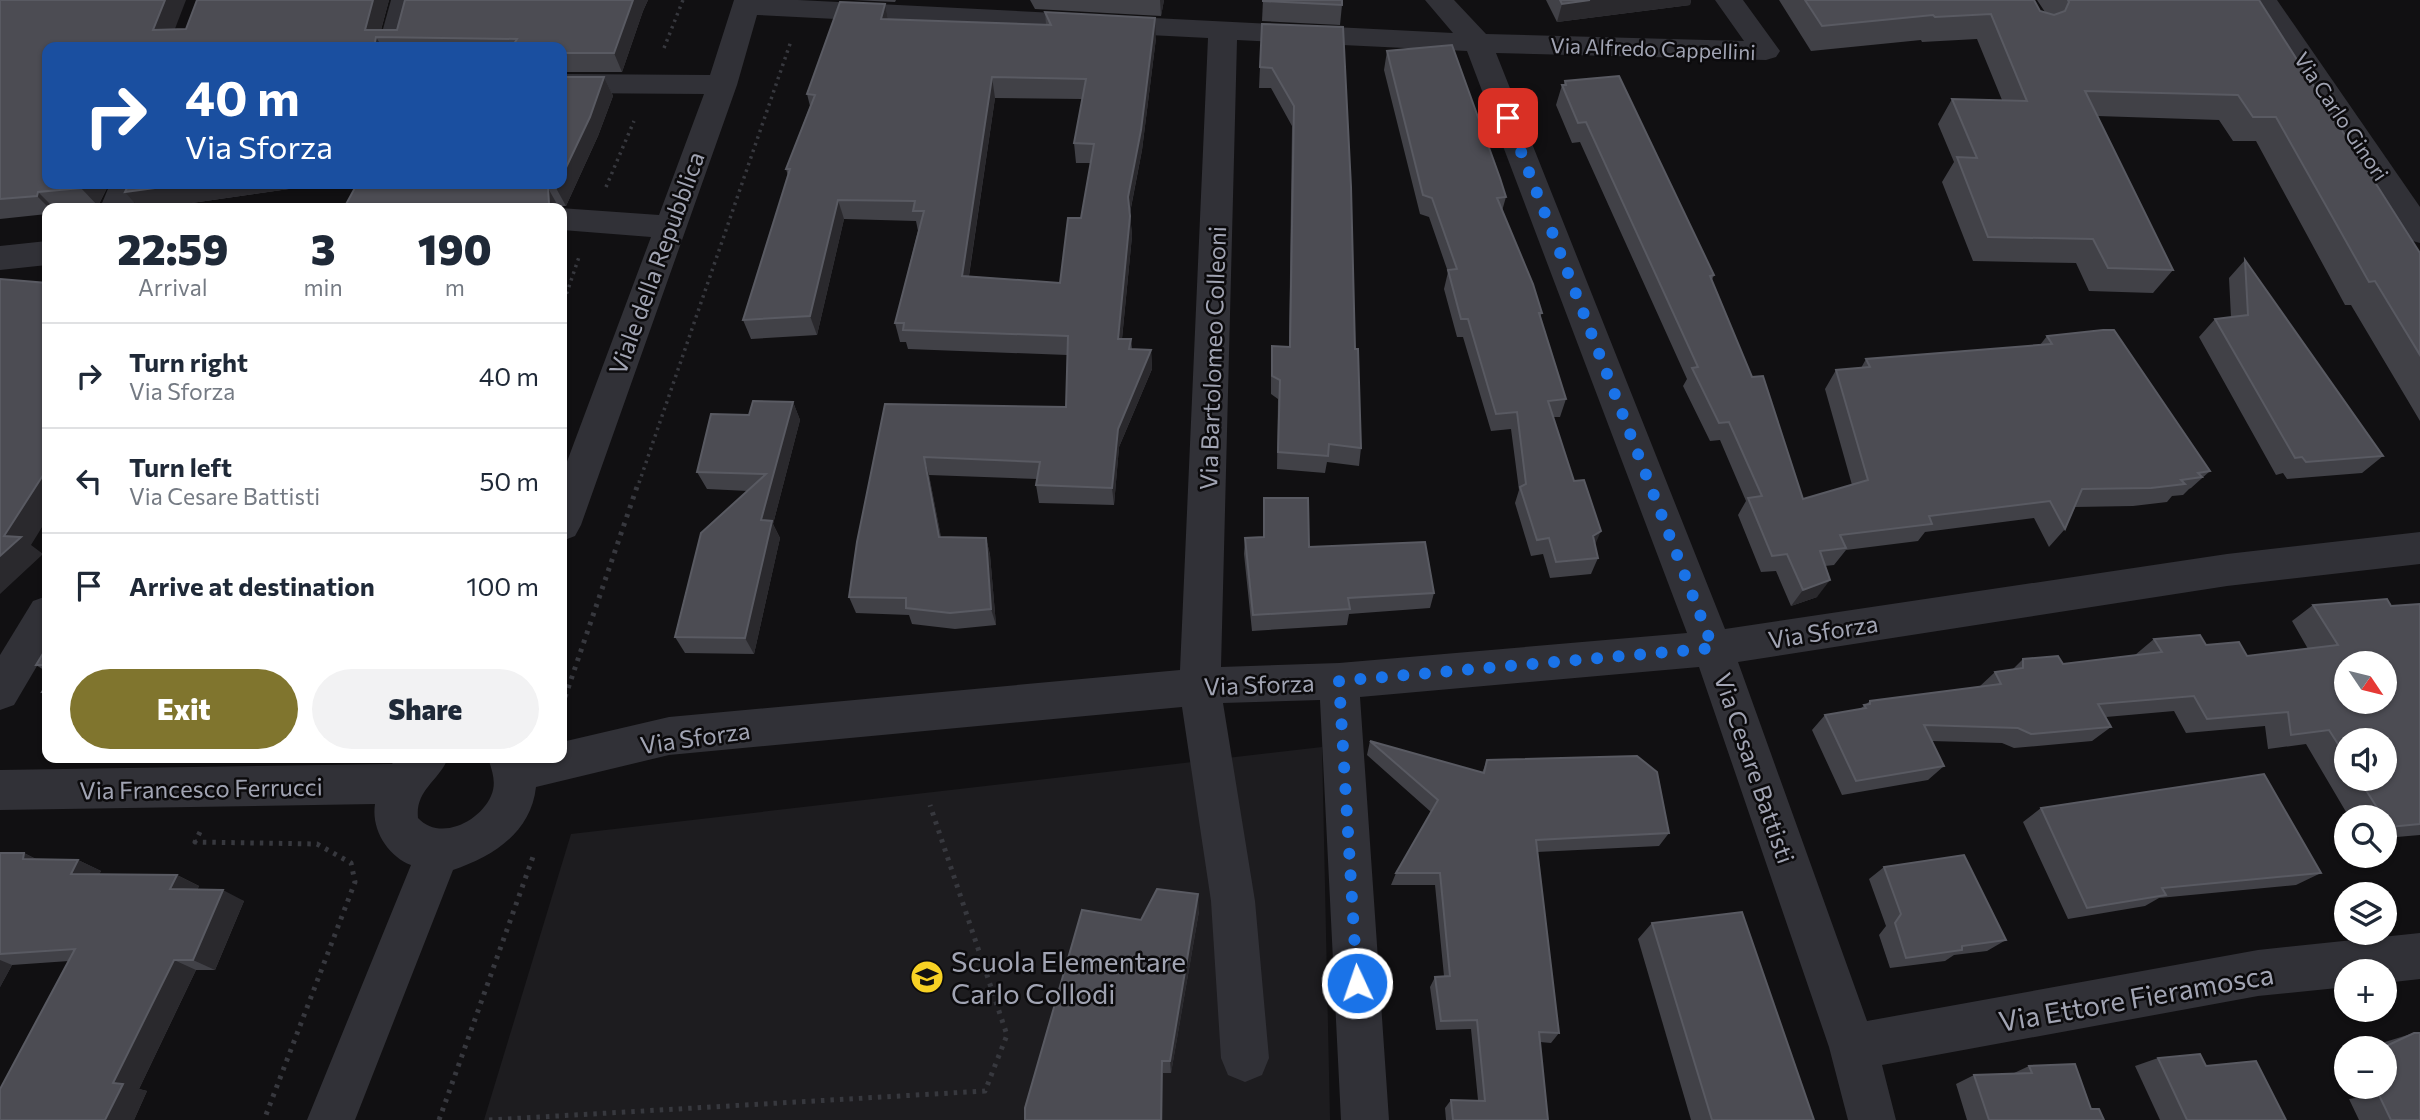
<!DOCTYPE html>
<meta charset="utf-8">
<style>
:root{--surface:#fff;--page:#f2f2f3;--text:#1f2937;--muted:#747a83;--line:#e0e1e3;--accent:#80752e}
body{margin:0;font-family:Commissioner,sans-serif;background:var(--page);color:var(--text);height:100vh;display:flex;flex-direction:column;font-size:26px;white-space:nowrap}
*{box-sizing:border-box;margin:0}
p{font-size:23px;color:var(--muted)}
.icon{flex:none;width:38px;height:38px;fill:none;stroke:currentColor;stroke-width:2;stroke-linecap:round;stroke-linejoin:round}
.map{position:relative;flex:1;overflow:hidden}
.side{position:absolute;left:42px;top:203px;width:525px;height:560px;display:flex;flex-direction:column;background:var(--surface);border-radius:14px;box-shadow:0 2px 5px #0004}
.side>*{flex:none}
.banner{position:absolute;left:42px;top:42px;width:525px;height:147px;border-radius:14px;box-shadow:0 2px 5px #0004;background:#1a4fa0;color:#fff;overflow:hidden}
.needle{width:46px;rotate:125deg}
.fabs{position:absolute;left:2334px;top:651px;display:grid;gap:14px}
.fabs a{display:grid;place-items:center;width:63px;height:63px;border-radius:50%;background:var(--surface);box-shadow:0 2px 5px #0004;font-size:35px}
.pin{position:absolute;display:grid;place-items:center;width:60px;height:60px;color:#fff;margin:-30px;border-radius:14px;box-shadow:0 4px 10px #0006}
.me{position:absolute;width:77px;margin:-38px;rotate:357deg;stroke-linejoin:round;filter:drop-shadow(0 0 5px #0008)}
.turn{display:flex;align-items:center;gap:24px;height:147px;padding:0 28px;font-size:32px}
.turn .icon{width:91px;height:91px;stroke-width:2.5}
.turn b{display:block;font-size:49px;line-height:60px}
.eta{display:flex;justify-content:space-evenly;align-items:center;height:119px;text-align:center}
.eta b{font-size:42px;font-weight:800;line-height:49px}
.cta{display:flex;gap:14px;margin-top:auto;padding:14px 28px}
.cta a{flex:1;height:80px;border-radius:42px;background:var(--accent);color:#fff;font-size:28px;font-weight:800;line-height:80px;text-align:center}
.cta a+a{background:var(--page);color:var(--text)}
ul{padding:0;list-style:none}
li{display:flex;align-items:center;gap:21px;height:105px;padding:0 28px;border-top:2px solid var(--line)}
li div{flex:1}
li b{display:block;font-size:26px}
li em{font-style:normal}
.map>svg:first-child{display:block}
.built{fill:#1d1c1f}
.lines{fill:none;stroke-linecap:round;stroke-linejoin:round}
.path-far1{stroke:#37383e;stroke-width:3.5;stroke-dasharray:2.5 4.5;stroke-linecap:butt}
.path{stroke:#37383e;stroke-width:5;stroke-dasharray:3.5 6;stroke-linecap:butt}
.minor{fill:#313137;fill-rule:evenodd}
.wall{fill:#414147;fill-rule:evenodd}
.shaded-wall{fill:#2a292d}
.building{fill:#4c4c53;stroke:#595a62;stroke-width:2;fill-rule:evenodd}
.route{stroke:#1a73e8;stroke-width:12;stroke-dasharray:0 21.6}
.labels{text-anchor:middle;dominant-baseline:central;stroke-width:5;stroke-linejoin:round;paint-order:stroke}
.far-street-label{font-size:21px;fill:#a1a4b3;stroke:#0c0b0d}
.street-label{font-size:24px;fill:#a1a4b3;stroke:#0c0b0d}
.near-poi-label{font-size:28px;fill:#a1a4b3;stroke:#0c0b0d;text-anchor:start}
.near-street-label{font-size:28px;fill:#a1a4b3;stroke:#0c0b0d}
</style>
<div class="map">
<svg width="2420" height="1120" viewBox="0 0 2420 1120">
<rect width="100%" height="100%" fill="#111012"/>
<polygon class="built" points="1322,747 1330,1120 484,1120 571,834"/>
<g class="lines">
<g class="path-far1">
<polyline points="664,48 683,0"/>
<polyline points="606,187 634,121"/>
<polyline points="562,307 579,257"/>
<polyline points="639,483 791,41"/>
</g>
<g class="path">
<polyline points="562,706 639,481"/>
<polyline points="200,832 195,842 317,844 351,863 355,882 264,1120"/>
<polyline points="439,1120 534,854"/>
<polyline points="489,1120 985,1091 1007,1035 930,805"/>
</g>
<g class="minor">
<polygon points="391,0 419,0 406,47 378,47"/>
<path d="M 734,0 L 798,0 L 1453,33 L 1425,0 L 1454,0 L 1486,34 L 1744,41 L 1715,0 L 1743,0 L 1780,51 L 1776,57 L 1766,60 L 1496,53 L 1725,629 L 2227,554 L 2420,532 L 2420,564 L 2227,586 L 1738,662 L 1867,1021 L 2258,950 L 2420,933 L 2420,979 L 2385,983 L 2385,971 L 2347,971 L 2347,987 L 2258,996 L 1882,1065 L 1896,1120 L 1848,1120 L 1829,1047 L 1699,667 L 1360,697 L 1389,1120 L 1341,1120 L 1320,700 L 1223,703 L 1255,901 L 1269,1058 L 1262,1075 L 1245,1082 L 1228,1075 L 1221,1058 L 1211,901 L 1182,707 L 669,755 L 536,787 C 531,833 492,857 453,870 L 355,1120 L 307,1120 L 411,865 C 388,856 371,830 375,804 L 0,810 L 0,770 L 392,764 L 397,758 L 448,758 C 439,781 415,790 418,818 C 439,841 479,823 491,796 C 497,783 492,770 488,758 L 562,758 L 562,742 L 669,717 L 1180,670 L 1208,38 L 757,15 L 737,85 L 581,525 L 575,536 L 562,541 L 562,475 L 651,237 L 562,230 L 560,208 L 659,215 L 704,94 L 562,93 L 562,74 L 710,75 ZM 1237,40 L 1467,51 L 1687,633 L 1339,663 L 1221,667 Z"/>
<polygon points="2249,0 2277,0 2420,207 2420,243 2409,240"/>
<polygon points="110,184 142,184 132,208 100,208"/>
<polygon points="47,241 47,265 0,270 0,246"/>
<polygon points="47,596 47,649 14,705 0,710 0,655 33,601"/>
</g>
</g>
<g class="wall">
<polygon points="0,0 175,30 186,29 389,0 381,30 397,30 405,0 648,0 643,11 622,72 562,72 562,47 47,47 47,184 109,184 98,206 78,208 47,208 47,214 0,219"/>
<polygon points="853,0 896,0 895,2"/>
<polygon points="1030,0 1164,0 1161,16 1035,9"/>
<polygon points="1263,0 1342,5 1340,25 1262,21"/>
<polygon points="1546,0 1691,0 1690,5 1557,22"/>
<polygon points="1779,0 2034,0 2040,11 2045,12 2037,0 2259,0 2420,253 2420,421 2351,305 2345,305 2256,141 2233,141 2219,120 2097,116 2173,270 2153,293 2089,291 2076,263 1973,261 1942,182 1954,162 1938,124 1952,99 2002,100 1977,39 1922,42 1921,40 1811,51"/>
<path d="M 885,4 L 888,19 L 1046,25 L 1045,12 L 1156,38 L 1142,150 L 1130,213 L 1132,236 L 1122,339 L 1131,339 L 1132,349 L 1151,350 L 1152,369 L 1119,447 L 1114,505 L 1039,503 L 1036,485 L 1037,479 L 929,475 L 941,537 L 986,538 L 990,555 L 996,625 L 955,629 L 912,624 L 909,615 L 856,613 L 849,597 L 885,404 L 1066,407 L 1067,355 L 908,349 L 906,342 L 900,342 L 895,323 L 918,231 L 916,221 L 844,219 L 817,335 L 751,339 L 743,320 L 788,176 L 786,169 L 810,106 L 807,94 ZM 995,98 L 1082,99 L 1074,143 L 1076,163 L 1091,163 L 1081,218 L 1060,283 L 969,276 Z"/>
<polygon points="1262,24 1343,27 1355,349 1361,448 1359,466 1327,462 1325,473 1277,469 1278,399 1271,394 1271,365 1272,346 1289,346 1292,126 1271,88 1259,88"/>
<polygon points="1387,51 1506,197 1502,211 1542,313 1540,317 1566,399 1560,417 1553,417 1595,545 1598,558 1591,574 1550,578 1543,554 1531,556 1515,503 1519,490 1511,429 1491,431 1463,337 1457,337 1444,289 1448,272 1429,217 1420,214 1384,70"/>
<polygon points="604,77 613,96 598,136 566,206 558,206 558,208 344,208"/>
<polygon points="1565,81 1714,275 1712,280 1803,499 1852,485 1825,389 1836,370 1861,368 1866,359 2040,345 2047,336 2210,471 2191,488 2189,489 2183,495 2172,496 2167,502 2133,506 2075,507 2065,529 2049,547 2034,518 1925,532 1918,541 1846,550 1834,565 1825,566 1817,597 1791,606 1776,571 1761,572 1738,515 1746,501 1720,440 1710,441 1683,386 1687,379 1580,142 1572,143 1556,105 1562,85 1564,85"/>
<polygon points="121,184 324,184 157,208 139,208"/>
<polygon points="2245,260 2383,456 2362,473 2287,479 2283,473 2276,475 2199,337 2215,319 2231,317 2229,278"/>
<polygon points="793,402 800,420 773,524 780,538 754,654 685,653 675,637 748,491 707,489 697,472 749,415"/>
<polygon points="1264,498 1309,547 1434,593 1430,608 1349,614 1347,625 1252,631 1244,554 1245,538 1263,538"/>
<path d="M 2420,604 L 2420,835 L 2385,838 L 2385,817 L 2349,817 L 2306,744 L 2268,749 L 2265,726 L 2186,733 L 2174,711 L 2106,717 L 2111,727 L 2092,741 L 2014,748 L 2002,743 L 1931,741 L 1944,766 L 1928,780 L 1842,795 L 1812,730 L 1825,715 L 1860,709 L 1870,701 L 1979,687 L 1995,672 L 2012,670 L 2023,659 L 2063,664 L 2136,656 L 2135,655 L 2154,639 L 2206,645 L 2247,656 L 2308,649 L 2292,621 L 2313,605 L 2391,606 ZM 2347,740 L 2385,779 L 2347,779 Z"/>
<polygon points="47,647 47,672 36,665"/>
<polygon points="1370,741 1482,773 1487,760 1669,833 1659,846 1537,852 1559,1033 1551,1043 1540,1042 1548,1120 1446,1120 1445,1108 1451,1100 1478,1100 1471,1029 1436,1030 1430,987 1435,977 1444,976 1435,885 1391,885 1396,873 1431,812 1367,755"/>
<polygon points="2041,808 2321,873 2296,885 2159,898 2145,906 2068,919 2023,822"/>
<polygon points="0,853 24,853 36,859 78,860 101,871 99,874 177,875 199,886 197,890 244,901 215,970 196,970 139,1089 147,1091 134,1120 0,1120 69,961 12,965 0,987"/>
<polygon points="1884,867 2006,940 1987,951 1954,955 1945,961 1890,968 1879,935 1886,926 1869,879"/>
<polygon points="1199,911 1171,1073 1163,1073 1141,920"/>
<polygon points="1652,923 1814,1120 1691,1120 1638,939"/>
<polygon points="2414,1033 2420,1120 2359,1120 2349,1099 2355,1098 2349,1087 2385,1087 2385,1048 2373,1048 2385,1042"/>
<polygon points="2158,1058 2206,1066 2286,1120 2160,1120 2135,1066"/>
<polygon points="2347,1061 2347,1083 2337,1065"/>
<polygon points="2029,1066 2091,1109 2104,1120 1967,1120 1956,1084 1974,1075 2012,1074"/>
</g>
<g class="shaded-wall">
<polygon points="165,0 186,0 168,47 153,30"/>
<polygon points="373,0 389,0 379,37 376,37 382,47 374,47 365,30"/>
<polygon points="633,0 648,0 643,11 622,72 614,53"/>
<polygon points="1160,0 1164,0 1161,16"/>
<polygon points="1590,0 1691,0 1690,5 1557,22 1562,4"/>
<polygon points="885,4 889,24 881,19"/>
<polygon points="1155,18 1156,38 1142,150 1129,217 1128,197"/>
<polygon points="604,77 613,96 598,136 566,206 556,188 558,184 562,184 562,176"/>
<polygon points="992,77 995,98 966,295 962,276"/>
<polygon points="83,184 109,184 98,206 81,188"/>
<polygon points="185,184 324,184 157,208 139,208 125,192"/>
<polygon points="548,188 558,206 558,208 547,208"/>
<polygon points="38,192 54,208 49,208 37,196"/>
<polygon points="838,200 844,219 817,335 810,316"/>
<polygon points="1130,216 1132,236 1120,358 1118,339"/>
<polygon points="1151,350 1152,369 1119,447 1114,505 1112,488 1118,429"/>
<polygon points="793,402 800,420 773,524 780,538 754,654 745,638 761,520"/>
<polygon points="924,457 929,475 944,554 939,537"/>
<polygon points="47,469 47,519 31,545 43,554 0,594 0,556 4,536"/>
<polygon points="1601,531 1594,547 1593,536"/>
<polygon points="986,538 990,555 996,625 991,609"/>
<polygon points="1830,580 1817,597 1791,606 1803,590"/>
<polygon points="24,853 48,865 23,859"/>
<polygon points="78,860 101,871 94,885 71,874"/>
<polygon points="177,875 199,886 192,900 170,889"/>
<polygon points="223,890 244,901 215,970 193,960"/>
<polygon points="1198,894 1199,911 1171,1073 1170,1061"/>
<polygon points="0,960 12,965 0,987"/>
<polygon points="174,960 196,970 139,1089 147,1091 134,1120 105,1120 113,1083"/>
<polygon points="1162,1061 1163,1073 1163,1120 1161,1120"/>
</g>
<g class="building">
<polygon points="0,0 165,0 153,30 186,29 197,0 373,0 365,30 397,30 405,0 633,0 614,53 562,53 562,47 512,47 517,39 376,37 374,47 47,47 47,184 83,184 81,188 38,192 37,196 0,199"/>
<polygon points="1263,0 1342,0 1342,5 1263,1"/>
<polygon points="1560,0 1590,0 1562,4"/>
<polygon points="1805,0 2034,0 2040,11 2054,15 2065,11 2069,2 2068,0 2259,0 2420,253 2420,355 2375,281 2369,282 2276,117 2253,117 2238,95 2085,91 2173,270 2108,268 2093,239 1988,237 1957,157 1977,158 1952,99 2027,101 1991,14 1935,17 1933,15 1822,26"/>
<path d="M 840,2 L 885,4 L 881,19 L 1051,25 L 1045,12 L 1155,18 L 1141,130 L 1128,197 L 1130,216 L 1118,339 L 1131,339 L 1129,349 L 1151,350 L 1118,429 L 1112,488 L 1036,485 L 1040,462 L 924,457 L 939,537 L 986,538 L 991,609 L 950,613 L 906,608 L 906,598 L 849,597 L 857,542 L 885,404 L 1066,407 L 1068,336 L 903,330 L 904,323 L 895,323 L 924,211 L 913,211 L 915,201 L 838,200 L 810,316 L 743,320 L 790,169 L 786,169 L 815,95 L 807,94 ZM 992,77 L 1086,79 L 1074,143 L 1094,144 L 1081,218 L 1068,218 L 1060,283 L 962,276 Z"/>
<polygon points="1262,24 1343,27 1351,187 1355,349 1358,349 1361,448 1329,444 1328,456 1278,452 1280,380 1272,376 1272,346 1290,347 1294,106 1272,68 1260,67"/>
<polygon points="1452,45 1500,178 1506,197 1497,198 1533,284 1542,313 1539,313 1566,399 1548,401 1574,481 1584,480 1601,531 1593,536 1598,558 1556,562 1549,538 1537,540 1520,487 1526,484 1517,412 1496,414 1468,319 1461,319 1448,270 1457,269 1432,198 1423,195 1387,51"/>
<polygon points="1619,76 1714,275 1710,276 1752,377 1763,376 1803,499 1868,480 1836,370 1870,367 1866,359 2052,344 2047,336 2103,330 2114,330 2210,471 2198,473 2202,477 2181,480 2185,484 2151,488 2082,489 2065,529 2050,501 1929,516 1932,524 1840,535 1846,548 1820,551 1830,580 1803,590 1787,554 1772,556 1748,498 1762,496 1729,422 1719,423 1692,368 1698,367 1586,122 1578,123 1562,85 1566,85 1565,81"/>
<polygon points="562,77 604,77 590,117 562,176"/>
<polygon points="121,184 185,184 125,192 129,184 121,185"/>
<polygon points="357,184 558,184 556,188 548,188 549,204 547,208 344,208"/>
<polygon points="2245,260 2383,456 2306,462 2302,457 2295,458 2215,319 2248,315"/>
<polygon points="0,279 47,283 47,469 4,536 21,537 0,556"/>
<polygon points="753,401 793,402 761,520 772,521 745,638 675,637 701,533 766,474 697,472 711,414 749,415"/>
<polygon points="1264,498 1308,498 1309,547 1425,542 1434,593 1348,598 1350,609 1253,615 1245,538 1264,537"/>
<path d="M 2387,599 L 2391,606 L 2420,604 L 2420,824 L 2389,827 L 2385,821 L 2385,817 L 2383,817 L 2359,779 L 2385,779 L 2385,740 L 2347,740 L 2347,758 L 2329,730 L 2291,735 L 2288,712 L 2207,719 L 2194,696 L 2098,704 L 2111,727 L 2031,734 L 2018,728 L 1924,725 L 1944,766 L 1856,781 L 1825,715 L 1866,708 L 1864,705 L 1870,704 L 1870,701 L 2001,684 L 1995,672 L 2023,668 L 2023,659 L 2058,656 L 2063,664 L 2162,652 L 2154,639 L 2200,635 L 2206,645 L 2239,642 L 2247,656 L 2338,645 L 2313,605 ZM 2347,663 L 2385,663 L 2385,702 L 2347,702 Z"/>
<polygon points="47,647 47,665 36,665"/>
<polygon points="47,683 47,692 42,692"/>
<polygon points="1370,741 1484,773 1487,760 1637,756 1657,772 1669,833 1536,840 1559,1033 1539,1032 1548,1120 1453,1120 1451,1100 1485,1101 1477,1020 1441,1021 1435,977 1450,976 1440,873 1396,873 1438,800"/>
<polygon points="2264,774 2321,873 2162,888 2166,895 2087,908 2041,808"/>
<polygon points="0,853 24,853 23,859 78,860 71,874 177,875 170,889 223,890 193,960 174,960 113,1083 123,1084 105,1120 0,1120 0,1089 75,949 0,954"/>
<polygon points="1964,855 2006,940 1962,946 1962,950 1906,958 1895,923 1901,914 1884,867"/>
<polygon points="1157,889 1198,894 1170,1061 1162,1061 1161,1120 1025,1120 1025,1108 1082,910 1141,920"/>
<polygon points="1742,912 1814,1120 1712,1120 1652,923"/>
<polygon points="2414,1033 2420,1033 2420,1120 2391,1120 2377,1091 2384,1091 2382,1087 2385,1087 2385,1048 2382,1048"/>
<polygon points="2200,1054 2206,1066 2256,1061 2286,1120 2187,1120 2158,1058"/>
<polygon points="2075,1064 2091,1109 2099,1109 2104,1120 1989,1120 1974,1075 2032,1073 2029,1066"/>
</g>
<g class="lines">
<polyline class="route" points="1357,983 1339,681 1713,648 1508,118"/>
</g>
<defs>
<symbol id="school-disc" viewBox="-11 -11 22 22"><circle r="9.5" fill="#f7d124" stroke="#0c0b0d"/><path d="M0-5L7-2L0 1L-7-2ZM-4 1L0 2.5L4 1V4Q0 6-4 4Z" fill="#111"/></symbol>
</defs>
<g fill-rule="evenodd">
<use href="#school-disc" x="908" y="958" width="38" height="38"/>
</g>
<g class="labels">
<g class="far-street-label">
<text transform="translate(1653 48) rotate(2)">Via Alfredo Cappellini</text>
<text transform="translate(2342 116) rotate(56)">Via Carlo Ginori</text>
</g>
<g class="street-label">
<text transform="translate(656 263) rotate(-70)">Viale della Repubblica</text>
<text transform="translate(1212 358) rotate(-88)">Via Bartolomeo Colleoni</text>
<text transform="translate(1823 631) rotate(-9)">Via Sforza</text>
<text transform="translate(1259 684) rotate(-2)">Via Sforza</text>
<text transform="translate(695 737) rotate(-8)">Via Sforza</text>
<text transform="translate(1755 768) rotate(71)">Via Cesare Battisti</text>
<text transform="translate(201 788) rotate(-1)">Via Francesco Ferrucci</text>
</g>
<g class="near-poi-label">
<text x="951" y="961">Scuola Elementare<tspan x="951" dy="32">Carlo Collodi</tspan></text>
</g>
<g class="near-street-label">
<text transform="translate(2136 997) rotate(-10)">Via Ettore Fieramosca</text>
</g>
</g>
</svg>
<div class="fabs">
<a><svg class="needle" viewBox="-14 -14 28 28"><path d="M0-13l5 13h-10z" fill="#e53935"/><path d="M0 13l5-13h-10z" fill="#747a83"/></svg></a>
<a><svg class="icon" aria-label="sound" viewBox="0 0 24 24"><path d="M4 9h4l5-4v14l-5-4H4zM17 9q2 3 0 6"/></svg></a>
<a><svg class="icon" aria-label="search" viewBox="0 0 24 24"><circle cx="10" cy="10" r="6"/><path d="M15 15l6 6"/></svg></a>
<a><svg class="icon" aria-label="layers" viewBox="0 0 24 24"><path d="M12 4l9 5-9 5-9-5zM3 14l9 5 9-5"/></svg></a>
<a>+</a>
<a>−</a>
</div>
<div class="pin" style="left:1508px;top:118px;background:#d93025"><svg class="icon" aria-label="arrive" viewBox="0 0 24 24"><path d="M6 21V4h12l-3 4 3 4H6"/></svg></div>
<svg class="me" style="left:1357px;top:983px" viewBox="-20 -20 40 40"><circle r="17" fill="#1a73e8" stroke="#fff" stroke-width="3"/><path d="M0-11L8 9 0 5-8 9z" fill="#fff"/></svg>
<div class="banner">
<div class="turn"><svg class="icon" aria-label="right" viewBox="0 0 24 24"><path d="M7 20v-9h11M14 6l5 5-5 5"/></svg><div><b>40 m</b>Via Sforza</div></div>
</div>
<section class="side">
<div class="eta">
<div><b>22:59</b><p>Arrival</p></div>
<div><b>3</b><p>min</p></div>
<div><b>190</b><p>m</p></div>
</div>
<ul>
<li><svg class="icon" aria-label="right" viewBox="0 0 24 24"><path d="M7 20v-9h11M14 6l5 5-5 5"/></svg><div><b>Turn right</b><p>Via Sforza</p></div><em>40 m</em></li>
<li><svg class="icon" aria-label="left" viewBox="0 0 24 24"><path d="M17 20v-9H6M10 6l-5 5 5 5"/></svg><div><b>Turn left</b><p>Via Cesare Battisti</p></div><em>50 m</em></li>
<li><svg class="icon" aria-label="arrive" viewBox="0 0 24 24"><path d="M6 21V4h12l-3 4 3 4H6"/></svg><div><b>Arrive at destination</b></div><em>100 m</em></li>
</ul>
<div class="cta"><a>Exit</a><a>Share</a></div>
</section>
</div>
